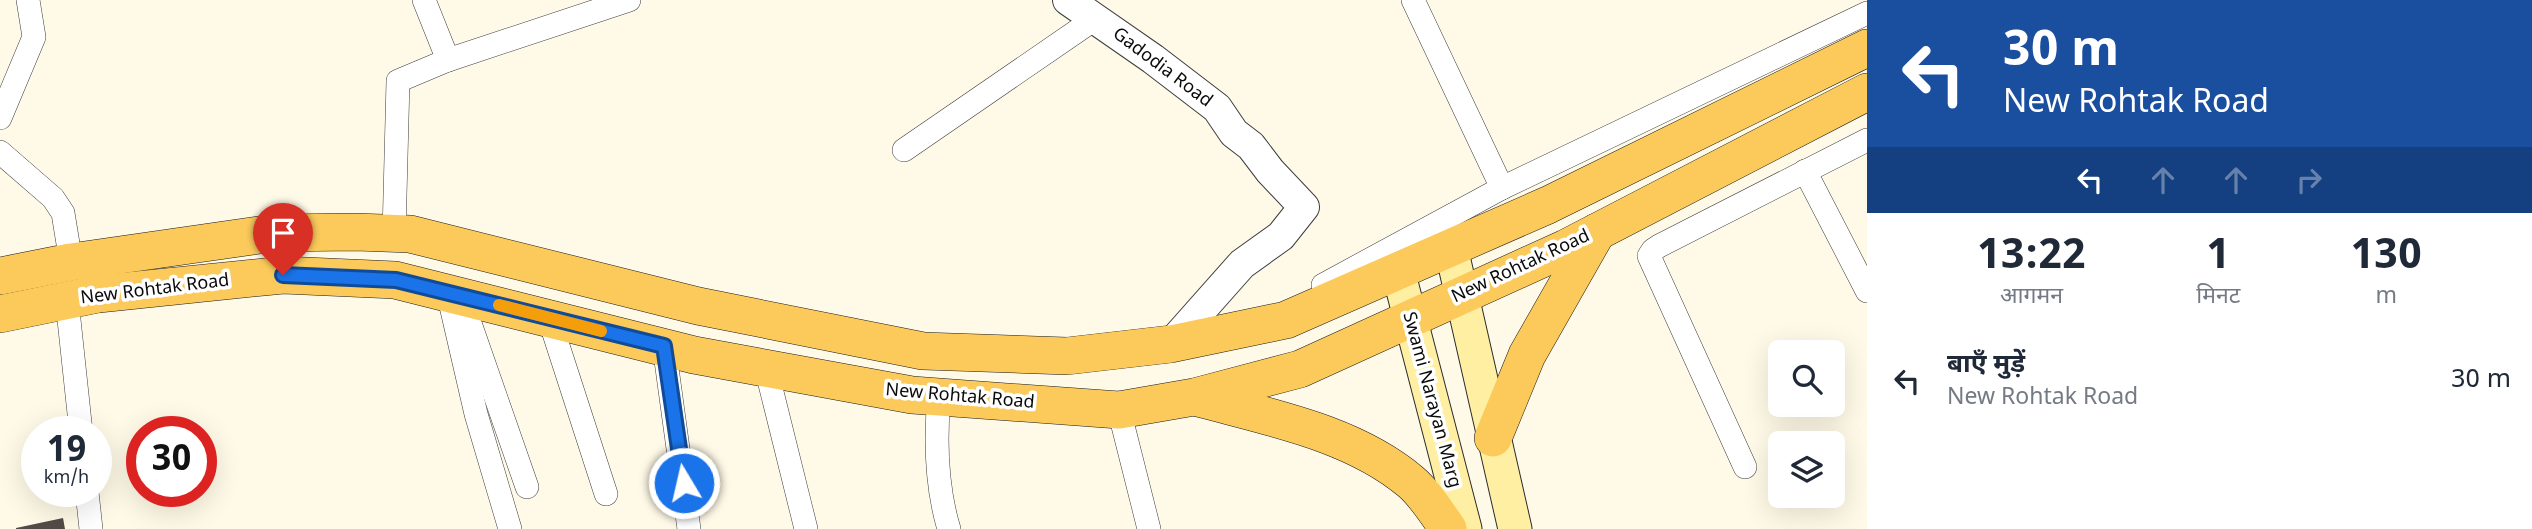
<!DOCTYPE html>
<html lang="hi">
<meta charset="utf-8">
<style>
:root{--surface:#fff;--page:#f6f6f7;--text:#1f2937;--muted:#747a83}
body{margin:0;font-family:Georgia,"Noto Sans Devanagari",serif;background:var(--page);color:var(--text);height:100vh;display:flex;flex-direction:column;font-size:26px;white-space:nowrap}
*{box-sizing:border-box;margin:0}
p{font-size:23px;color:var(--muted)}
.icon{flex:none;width:38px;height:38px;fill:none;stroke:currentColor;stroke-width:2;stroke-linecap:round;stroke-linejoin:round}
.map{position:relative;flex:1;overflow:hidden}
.panel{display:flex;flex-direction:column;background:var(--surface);width:665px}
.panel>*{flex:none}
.top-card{background:#1a4fa0;color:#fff;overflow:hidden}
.tools{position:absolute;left:1768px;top:340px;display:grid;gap:14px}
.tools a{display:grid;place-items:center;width:77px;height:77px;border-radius:10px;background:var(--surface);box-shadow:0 7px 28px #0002;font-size:35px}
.speed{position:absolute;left:21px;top:416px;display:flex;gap:14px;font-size:35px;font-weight:700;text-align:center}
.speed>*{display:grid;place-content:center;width:91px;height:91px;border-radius:50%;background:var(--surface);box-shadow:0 7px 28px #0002;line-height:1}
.speed small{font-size:18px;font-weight:400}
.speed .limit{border:10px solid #d22;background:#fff;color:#111}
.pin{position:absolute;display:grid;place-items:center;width:60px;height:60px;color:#fff;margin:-72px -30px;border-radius:50% 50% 50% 0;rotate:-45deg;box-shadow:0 0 7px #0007}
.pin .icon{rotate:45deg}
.me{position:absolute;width:77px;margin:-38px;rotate:351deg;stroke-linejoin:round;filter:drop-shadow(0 0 5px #0008)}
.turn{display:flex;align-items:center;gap:24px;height:147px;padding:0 21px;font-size:32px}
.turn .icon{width:91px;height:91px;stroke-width:2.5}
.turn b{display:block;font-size:49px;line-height:60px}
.lanes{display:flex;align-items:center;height:66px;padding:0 21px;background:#0003;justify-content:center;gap:35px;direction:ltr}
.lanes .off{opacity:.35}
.eta{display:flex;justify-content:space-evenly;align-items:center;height:119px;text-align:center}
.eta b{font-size:42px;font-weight:700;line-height:49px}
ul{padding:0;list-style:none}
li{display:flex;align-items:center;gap:21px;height:98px;padding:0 21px}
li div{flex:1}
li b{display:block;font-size:26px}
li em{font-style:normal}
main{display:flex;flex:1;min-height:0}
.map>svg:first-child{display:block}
.building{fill:#534b47}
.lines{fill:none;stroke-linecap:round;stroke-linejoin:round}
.minor-casing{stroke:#3d3d3d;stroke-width:24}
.tertiary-casing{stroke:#3d3d3d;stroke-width:32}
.secondary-casing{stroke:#2c2c2c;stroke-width:35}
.primary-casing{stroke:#1b1b1b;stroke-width:38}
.minor{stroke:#fff;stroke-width:23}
.tertiary{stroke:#fff;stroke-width:30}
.secondary{stroke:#ffefa2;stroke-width:33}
.primary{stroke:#fbca5b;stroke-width:37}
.route-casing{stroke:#114b97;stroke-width:18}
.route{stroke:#1a73e8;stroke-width:12}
.slow{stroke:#f59e0b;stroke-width:12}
.labels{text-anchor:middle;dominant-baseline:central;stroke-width:7;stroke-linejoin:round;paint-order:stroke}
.street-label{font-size:18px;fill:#0a0a0a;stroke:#fff}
</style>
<main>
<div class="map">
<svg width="1867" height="529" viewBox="0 0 1867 529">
<rect width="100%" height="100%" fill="#fff9e7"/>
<polygon class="building" points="63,518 65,529 16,529 16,528"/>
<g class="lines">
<defs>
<g id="minor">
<polyline points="424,0 448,60"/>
<polyline points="1413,0 1502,188 1867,13"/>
<polyline points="0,118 34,37 28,0"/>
<polyline points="904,150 1096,18"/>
<polyline points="0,152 53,198 63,213 71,262"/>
<polyline points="1805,171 1867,291"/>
<polyline points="394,234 398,81 448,60 629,0"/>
<polyline points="1323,285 1502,188"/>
<polyline points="448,293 476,414 510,529"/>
<polyline points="67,301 81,432"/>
<polyline points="465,309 527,487"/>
<polyline points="549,318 606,494"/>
<polyline points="664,346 689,529"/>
<polyline points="766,368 806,529"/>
<path d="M 939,397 C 935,442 936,486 949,529"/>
<polyline points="1119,410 1149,529"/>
<polyline points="1745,467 1649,256 1653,250 1659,246 1867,140"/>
<polyline points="87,492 91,529"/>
</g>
<polyline id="tertiary" points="1068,0 1153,59 1217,108 1234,133 1251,146 1270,171 1304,207 1281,236 1242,264 1171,344"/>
<g id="secondary">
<polyline points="1451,248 1515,529"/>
<polyline points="1398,271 1465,529"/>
</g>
<g id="primary">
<polyline points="0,276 71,262 273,233 356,232 410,234 698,306 923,351 1067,356 1171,344 1286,320 1548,205 1867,48"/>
<polyline points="0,314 98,294 283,275 395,280 694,355 912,395 1119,410 1194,397 1300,369 1566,248 1867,92"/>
<path d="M 1195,397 C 1267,417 1352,432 1411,482 C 1425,494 1437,513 1448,529"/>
<polyline points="1493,438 1527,355 1597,232"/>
</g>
</defs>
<use href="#minor" class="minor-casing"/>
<use href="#tertiary" class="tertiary-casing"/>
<use href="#secondary" class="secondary-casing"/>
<use href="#primary" class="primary-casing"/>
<use href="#minor" class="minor"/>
<use href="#tertiary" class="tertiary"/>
<use href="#secondary" class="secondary"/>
<use href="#primary" class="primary"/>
</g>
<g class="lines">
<defs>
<polyline id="route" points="283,275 396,280 664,346 684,483"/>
</defs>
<use href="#route" class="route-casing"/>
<use href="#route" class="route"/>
<polyline class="slow" points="499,305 601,331"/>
</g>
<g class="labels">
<g class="street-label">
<text transform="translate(1162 68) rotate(37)">Gadodia Road</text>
<text transform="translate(1521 267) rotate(-25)">New Rohtak Road</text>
<text transform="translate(155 290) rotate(-7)">New Rohtak Road</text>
<text transform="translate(960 397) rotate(5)">New Rohtak Road</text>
<text transform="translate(1431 400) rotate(75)">Swami Narayan Marg</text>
</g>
</g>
</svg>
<div class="tools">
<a><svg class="icon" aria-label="search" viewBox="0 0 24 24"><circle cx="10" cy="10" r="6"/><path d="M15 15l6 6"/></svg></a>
<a><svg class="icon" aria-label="layers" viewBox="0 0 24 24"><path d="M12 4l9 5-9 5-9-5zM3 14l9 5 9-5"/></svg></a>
</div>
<div class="speed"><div>19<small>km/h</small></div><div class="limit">30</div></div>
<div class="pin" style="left:283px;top:275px;background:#d93025"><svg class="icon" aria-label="arrive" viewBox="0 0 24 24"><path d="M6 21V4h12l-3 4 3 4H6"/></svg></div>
<svg class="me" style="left:684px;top:483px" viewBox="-20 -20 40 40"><circle r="17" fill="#1a73e8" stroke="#fff" stroke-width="3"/><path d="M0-11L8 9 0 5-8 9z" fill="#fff"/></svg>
</div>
<section class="panel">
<div class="top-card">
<div class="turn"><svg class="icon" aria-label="left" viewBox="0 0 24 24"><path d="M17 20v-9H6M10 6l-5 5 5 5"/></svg><div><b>30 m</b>New Rohtak Road</div></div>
<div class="lanes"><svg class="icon" aria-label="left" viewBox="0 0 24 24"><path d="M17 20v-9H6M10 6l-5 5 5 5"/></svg><svg class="icon off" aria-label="ahead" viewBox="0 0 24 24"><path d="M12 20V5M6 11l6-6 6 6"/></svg><svg class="icon off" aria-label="ahead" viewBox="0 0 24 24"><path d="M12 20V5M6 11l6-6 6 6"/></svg><svg class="icon off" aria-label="right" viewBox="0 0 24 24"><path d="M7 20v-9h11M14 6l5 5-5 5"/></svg></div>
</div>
<div class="eta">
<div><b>13:22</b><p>आगमन</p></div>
<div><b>1</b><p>मिनट</p></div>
<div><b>130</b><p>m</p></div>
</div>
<ul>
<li><svg class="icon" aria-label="left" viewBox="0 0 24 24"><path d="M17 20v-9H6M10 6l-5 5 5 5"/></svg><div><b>बाएँ मुड़ें</b><p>New Rohtak Road</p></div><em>30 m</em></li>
</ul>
</section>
</main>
